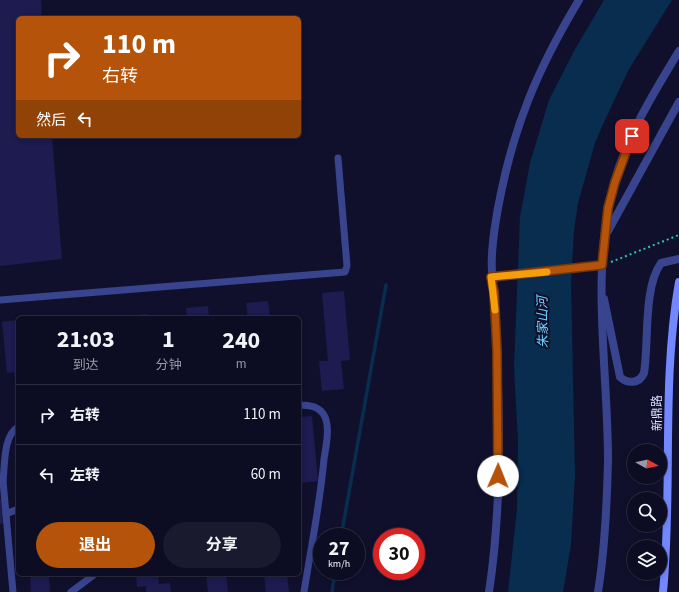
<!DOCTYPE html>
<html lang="zh">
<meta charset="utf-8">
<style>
:root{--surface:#0c0c22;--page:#1a1a2f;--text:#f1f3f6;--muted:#9a9ba5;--line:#2c2c40;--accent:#b45309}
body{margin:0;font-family:"Source Sans 3","Noto Sans SC",sans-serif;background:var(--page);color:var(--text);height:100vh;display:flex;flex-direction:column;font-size:15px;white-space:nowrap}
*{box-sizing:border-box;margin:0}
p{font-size:13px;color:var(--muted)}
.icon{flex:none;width:22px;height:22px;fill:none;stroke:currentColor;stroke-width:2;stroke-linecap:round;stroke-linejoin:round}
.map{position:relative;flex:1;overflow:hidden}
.drawer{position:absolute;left:16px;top:316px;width:285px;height:260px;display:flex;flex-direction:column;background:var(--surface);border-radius:6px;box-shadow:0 2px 6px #0003,0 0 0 1px var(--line)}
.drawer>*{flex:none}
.hud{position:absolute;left:16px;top:16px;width:285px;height:122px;border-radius:6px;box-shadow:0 2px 6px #0003,0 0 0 1px var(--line);background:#b45309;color:#fff;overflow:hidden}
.needle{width:26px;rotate:98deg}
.tools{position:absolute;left:627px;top:444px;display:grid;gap:8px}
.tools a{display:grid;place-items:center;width:40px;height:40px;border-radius:50%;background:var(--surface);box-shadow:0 2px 6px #0003,0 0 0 1px var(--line);font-size:20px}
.speed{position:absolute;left:313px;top:528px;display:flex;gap:8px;font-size:20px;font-weight:700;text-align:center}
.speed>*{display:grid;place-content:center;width:52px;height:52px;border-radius:50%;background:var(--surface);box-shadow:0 2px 6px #0003,0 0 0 1px var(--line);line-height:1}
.speed small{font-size:10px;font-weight:400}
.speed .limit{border:6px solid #d22;background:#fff;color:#111}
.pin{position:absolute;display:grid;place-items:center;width:34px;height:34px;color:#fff;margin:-17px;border-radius:8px;box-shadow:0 2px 6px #0006}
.me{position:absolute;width:44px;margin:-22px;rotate:1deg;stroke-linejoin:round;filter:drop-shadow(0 0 3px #0008)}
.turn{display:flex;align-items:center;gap:14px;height:84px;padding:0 20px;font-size:18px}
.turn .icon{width:52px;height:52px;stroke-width:2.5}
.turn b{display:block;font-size:28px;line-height:34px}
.then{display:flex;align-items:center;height:38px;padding:0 20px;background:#0003;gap:8px;font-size:15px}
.eta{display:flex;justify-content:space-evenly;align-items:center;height:68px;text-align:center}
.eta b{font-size:24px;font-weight:700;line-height:28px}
.action{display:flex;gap:8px;margin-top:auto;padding:8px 20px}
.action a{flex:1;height:46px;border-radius:24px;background:var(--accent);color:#fff;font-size:16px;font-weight:700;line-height:46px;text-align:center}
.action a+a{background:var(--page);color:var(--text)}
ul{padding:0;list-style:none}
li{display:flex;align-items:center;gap:12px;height:60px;padding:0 20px;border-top:1px solid var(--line)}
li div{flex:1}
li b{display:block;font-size:15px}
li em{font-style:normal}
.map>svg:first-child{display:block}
.water{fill:#082d4e}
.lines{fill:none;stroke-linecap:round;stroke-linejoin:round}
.stream{stroke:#082d4e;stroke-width:3.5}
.building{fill:#1d1b4f}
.path{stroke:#2ac5a1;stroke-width:2;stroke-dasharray:2 3;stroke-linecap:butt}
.lane{stroke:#39448e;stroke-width:7}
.street{stroke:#39448e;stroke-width:8}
.secondary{stroke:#7387ff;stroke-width:8}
.route-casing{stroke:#753606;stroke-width:10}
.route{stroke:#b45309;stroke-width:7}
.slow{stroke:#f59e0b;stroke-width:7}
.labels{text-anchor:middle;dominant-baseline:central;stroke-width:4;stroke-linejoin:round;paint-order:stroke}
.street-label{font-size:12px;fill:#dcdeff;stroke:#10102d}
.water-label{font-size:13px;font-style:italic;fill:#6ad3ff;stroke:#10102d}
</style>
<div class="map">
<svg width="679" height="592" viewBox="0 0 679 592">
<rect width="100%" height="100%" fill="#10102d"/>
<polygon class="water" points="604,0 672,0 629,69 604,122 595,143 578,203 574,231 571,283 575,476 571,544 563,592 508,592 517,509 518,441 514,368 520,217 530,163 549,100 574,51"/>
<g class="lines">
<g class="stream">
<polyline points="341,537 386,285"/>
<polyline points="332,592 335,571"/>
</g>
</g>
<g class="building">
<polygon points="0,0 41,0 42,18 18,18 18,136 52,136 62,259 0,266"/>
<polygon points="344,291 350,360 341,361 344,389 322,391 319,361 328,361 322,293"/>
<polygon points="268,301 270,318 248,318 246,303"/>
<polygon points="208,306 209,318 187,318 186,308"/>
<polygon points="147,314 147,318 125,318 125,316"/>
<polygon points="18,320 18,402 17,402 14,372 7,373 2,322"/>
<polygon points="312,416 318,481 299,483 299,417"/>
<polygon points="0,499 1,499 3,523 0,524"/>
<polygon points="30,574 49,574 50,592 31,592"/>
<polygon points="136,574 158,574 159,584 170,583 171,592 146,592 146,586 137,587"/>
<polygon points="206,574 226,574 228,592 208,592"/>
<polygon points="264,574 287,574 289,592 266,592"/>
</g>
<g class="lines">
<polyline class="path" points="611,262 679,235"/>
<g class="lane">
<polyline points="0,300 345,272 347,266 338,158"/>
<path d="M 299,405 C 309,405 320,406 325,417 C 330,429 326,446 324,459 C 320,504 311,548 304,592"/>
<polyline points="0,481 3,481 13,592"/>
<path d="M 3,481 C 5,465 3,436 18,427"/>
<polyline points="6,514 18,509"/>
<polyline points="71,592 95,574"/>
</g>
<g class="street">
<polyline points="608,231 679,102"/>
<polyline points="491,277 602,265"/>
<path d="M 604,299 L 620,377 C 628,384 639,384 644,373 C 649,343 643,288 661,263 L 679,259"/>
<path d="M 489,592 C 504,493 499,392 494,292 C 489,264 493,236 498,208 C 513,127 537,70 579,0"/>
<path d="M 598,592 C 605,549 607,503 608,460 C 608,367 590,274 614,183 C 627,136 654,92 679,51"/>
</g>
<path class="secondary" d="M 663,592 C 673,489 661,384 679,282"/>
</g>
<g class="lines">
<defs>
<polyline id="route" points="498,476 497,351 494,292 491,277 602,265 608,208 615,182 632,136"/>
</defs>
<use href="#route" class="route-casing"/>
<use href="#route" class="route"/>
<polyline class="slow" points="495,310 491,277 547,272"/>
</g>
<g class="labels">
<g class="street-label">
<text transform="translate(657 413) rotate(-90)">新鼎路</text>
</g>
<g class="water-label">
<text transform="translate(543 322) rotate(-91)">朱家山河</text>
</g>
</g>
</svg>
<div class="tools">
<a><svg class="needle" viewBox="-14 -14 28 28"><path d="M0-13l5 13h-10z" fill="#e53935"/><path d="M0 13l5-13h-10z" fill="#9a9ba5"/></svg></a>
<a><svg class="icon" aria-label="search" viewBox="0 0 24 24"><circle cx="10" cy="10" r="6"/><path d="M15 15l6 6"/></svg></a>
<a><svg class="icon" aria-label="layers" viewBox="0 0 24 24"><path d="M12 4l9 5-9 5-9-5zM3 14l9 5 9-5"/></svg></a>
</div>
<div class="speed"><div>27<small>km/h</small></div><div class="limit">30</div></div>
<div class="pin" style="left:632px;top:136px;background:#d93025"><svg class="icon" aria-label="arrive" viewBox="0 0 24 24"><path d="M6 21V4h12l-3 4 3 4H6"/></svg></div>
<svg class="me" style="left:498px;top:476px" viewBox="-20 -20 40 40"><circle r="19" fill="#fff"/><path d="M0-13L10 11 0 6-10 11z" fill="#b45309"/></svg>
<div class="hud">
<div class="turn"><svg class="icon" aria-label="right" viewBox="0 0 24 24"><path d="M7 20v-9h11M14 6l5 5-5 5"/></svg><div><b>110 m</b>右转</div></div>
<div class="then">然后<svg class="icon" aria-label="left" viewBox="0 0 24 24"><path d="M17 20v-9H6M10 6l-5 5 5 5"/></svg></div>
</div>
<section class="drawer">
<div class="eta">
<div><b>21:03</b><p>到达</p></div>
<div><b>1</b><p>分钟</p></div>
<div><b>240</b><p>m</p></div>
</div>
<ul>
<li><svg class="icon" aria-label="right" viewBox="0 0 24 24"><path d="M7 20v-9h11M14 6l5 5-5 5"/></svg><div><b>右转</b></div><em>110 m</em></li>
<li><svg class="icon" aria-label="left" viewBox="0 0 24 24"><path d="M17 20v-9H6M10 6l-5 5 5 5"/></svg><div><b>左转</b></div><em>60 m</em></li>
</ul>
<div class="action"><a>退出</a><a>分享</a></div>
</section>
</div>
